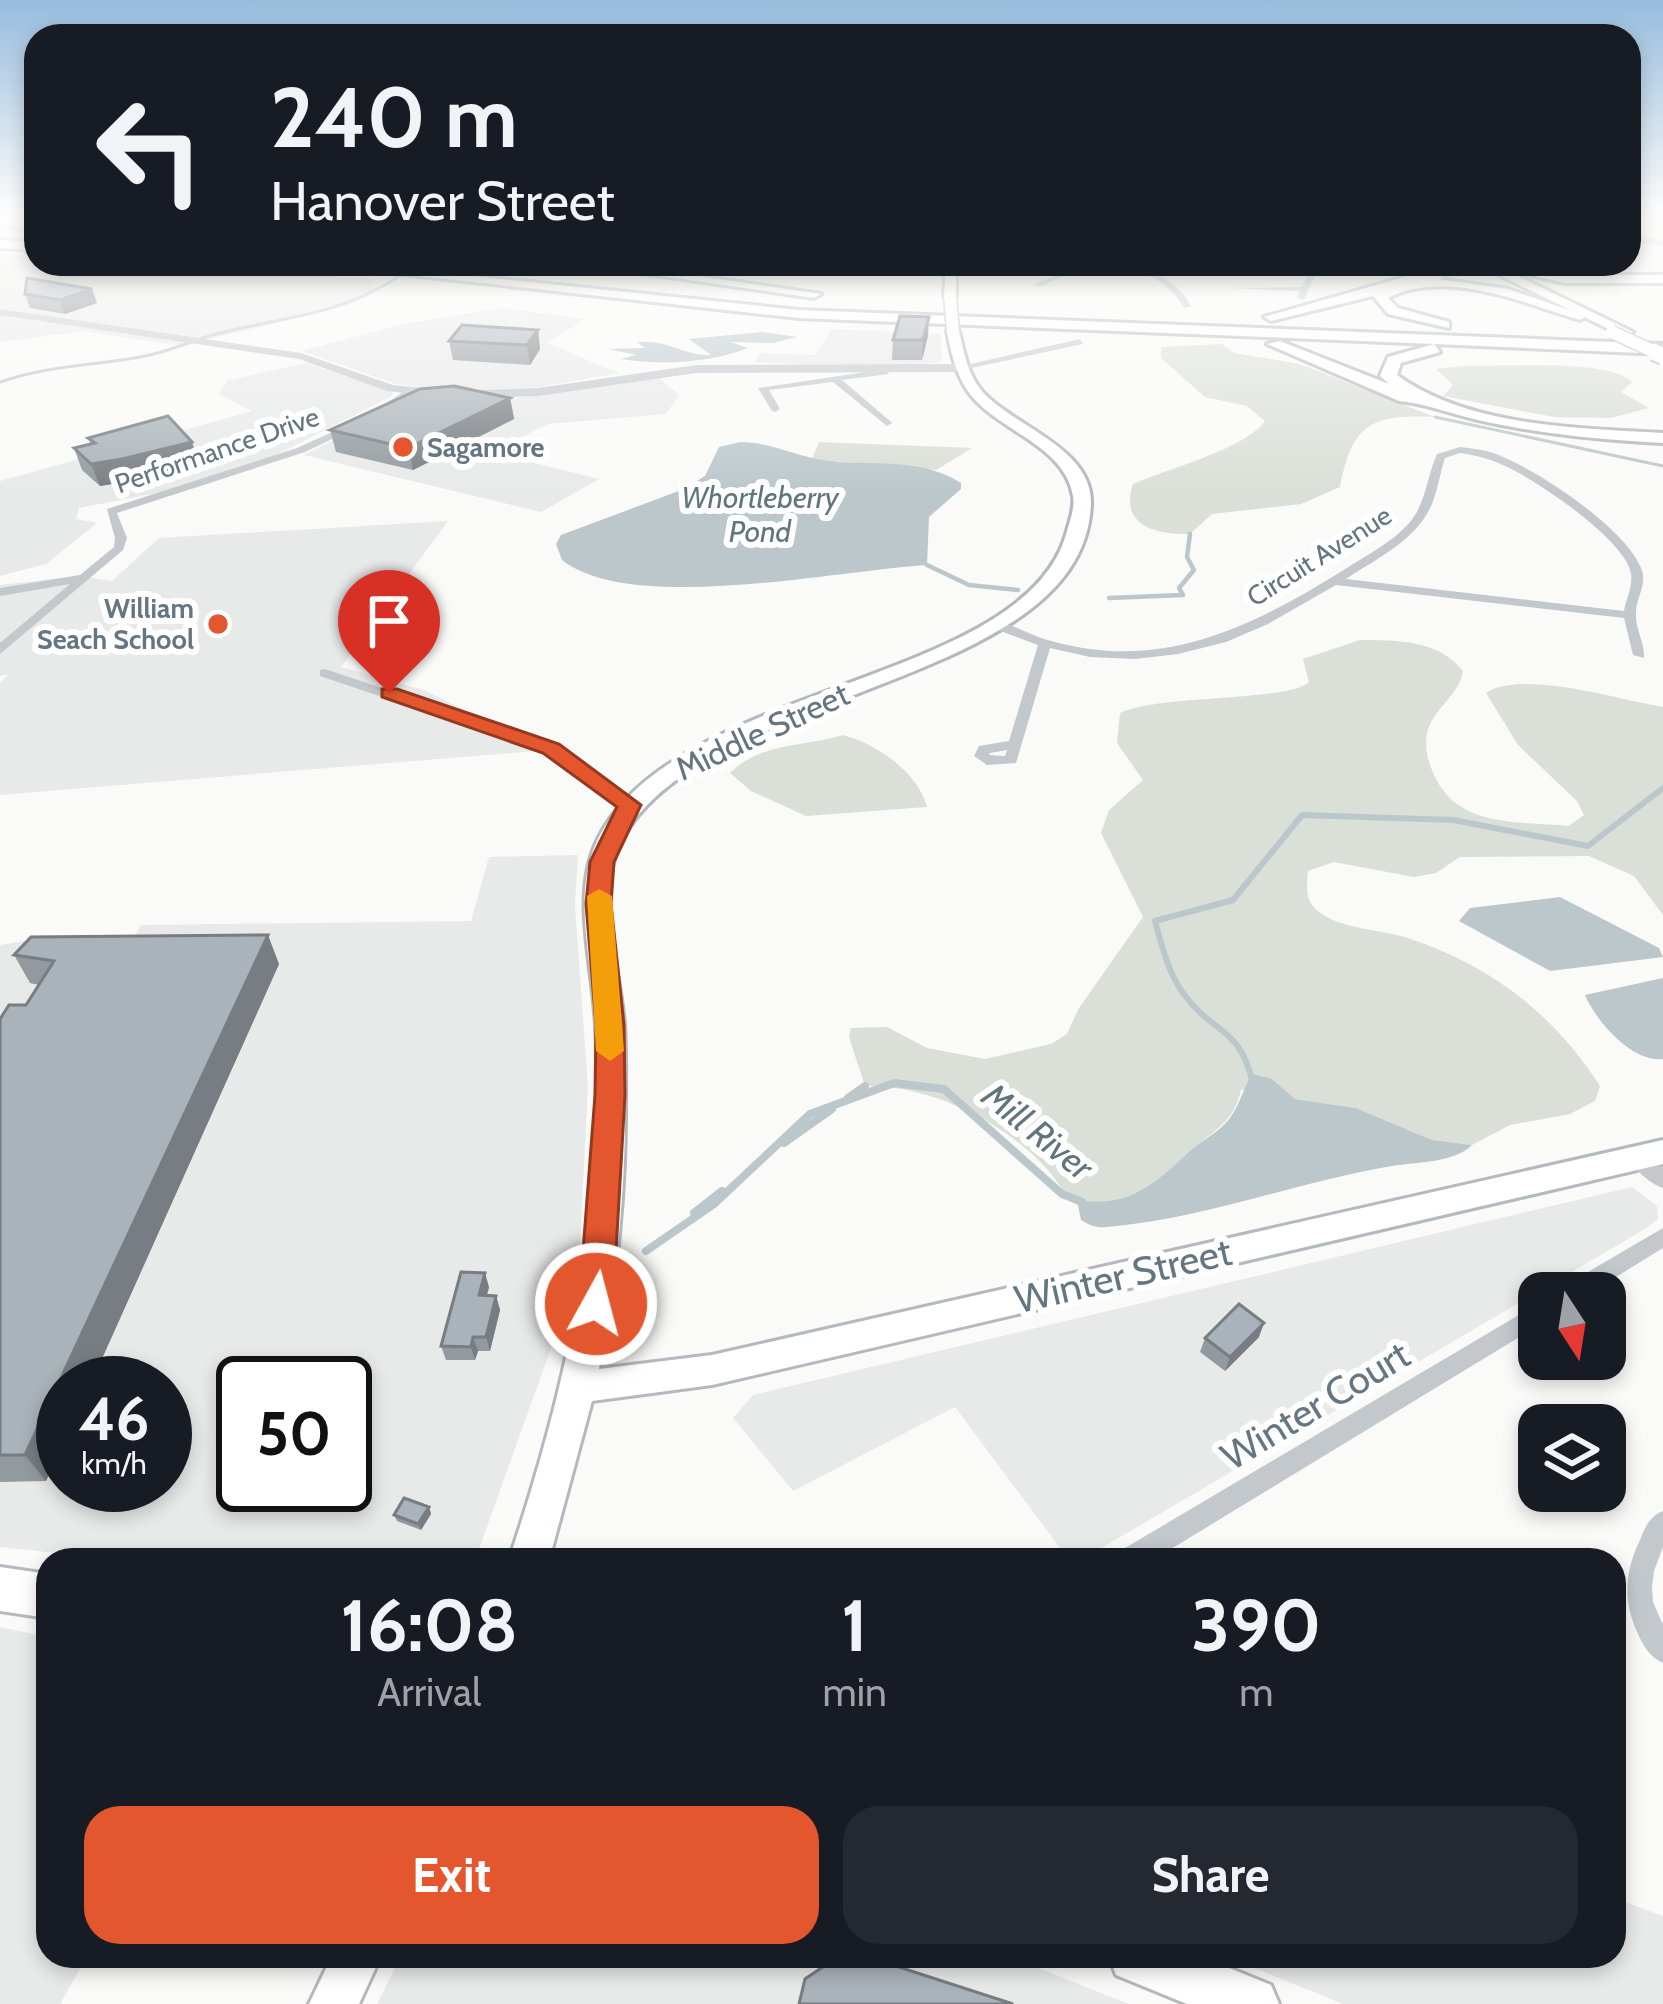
<!DOCTYPE html>
<style>
:root{--surface:#171b24;--page:#242831;--text:#f1f3f6;--muted:#9ea1a6;--accent:#e4572e}
body{margin:0;font-family:Cabin,sans-serif;background:var(--page);color:var(--text);height:100vh;display:flex;flex-direction:column;font-size:45px;white-space:nowrap}
*{box-sizing:border-box;margin:0}
p{font-size:39px;color:var(--muted)}
.icon{flex:none;width:66px;height:66px;fill:none;stroke:currentColor;stroke-width:2;stroke-linecap:round;stroke-linejoin:round}
.map{position:relative;flex:1;overflow:hidden}
.drawer{position:absolute;left:36px;top:1548px;width:1590px;height:420px;display:flex;flex-direction:column;background:var(--surface);border-radius:36px;box-shadow:0 6px 18px #0003}
.drawer>*{flex:none}
.banner{position:absolute;left:24px;top:24px;width:1617px;height:252px;border-radius:36px;box-shadow:0 6px 18px #0003;background:#171b24;color:var(--text);overflow:hidden}
.needle{width:78px;rotate:168deg}
.controls{position:absolute;left:1518px;top:1272px;display:grid;gap:24px}
.controls a{display:grid;place-items:center;width:108px;height:108px;border-radius:24px;background:var(--surface);box-shadow:0 6px 18px #0003;font-size:60px}
.speed{position:absolute;left:36px;top:1356px;display:flex;gap:24px;font-size:60px;font-weight:700;text-align:center}
.speed>*{display:grid;place-content:center;width:156px;height:156px;border-radius:50%;background:var(--surface);box-shadow:0 6px 18px #0003;line-height:1}
.speed small{font-size:30px;font-weight:400}
.speed .limit{border:6px solid #111;border-radius:18px;background:#fff;color:#111}
.pin{position:absolute;display:grid;place-items:center;width:102px;height:102px;color:#fff;margin:-123px -51px;border-radius:50% 50% 50% 0;rotate:-45deg;box-shadow:0 0 12px #0007}
.pin .icon{rotate:45deg}
.me{position:absolute;width:132px;margin:-66px;rotate:7deg;stroke-linejoin:round;filter:drop-shadow(0 0 9px #0008)}
.turn{display:flex;align-items:center;gap:42px;height:252px;padding:0 48px;font-size:54px}
.turn .icon{width:156px;height:156px;stroke-width:2.5}
.turn b{display:block;font-size:84px;line-height:102px}
.eta{display:flex;justify-content:space-evenly;align-items:center;height:204px;text-align:center}
.eta b{font-size:72px;font-weight:700;line-height:84px}
.button{display:flex;gap:24px;margin-top:auto;padding:24px 48px}
.button a{flex:1;height:138px;border-radius:36px;background:var(--accent);color:#fff;font-size:48px;font-weight:700;line-height:138px;text-align:center}
.button a+a{background:var(--page);color:var(--text)}
.map>svg:first-child{display:block}
.built{fill:#e8e9e9;fill-rule:evenodd}
.green{fill:#dadfd7}
.water{fill:#bbc7cb}
.lines{fill:none;stroke-linecap:round;stroke-linejoin:round}
.stream-far3{stroke:#bbc7cb;stroke-width:3}
.stream-far2{stroke:#bbc7cb;stroke-width:4.5}
.stream-far1{stroke:#bbc7cb;stroke-width:6}
.stream{stroke:#bbc7cb;stroke-width:8}
.secondary-casing{stroke:#b3babf;stroke-width:6}
.primary-casing{stroke:#b5babe;stroke-width:6}
.motorway-casing{stroke:#b4b9bd;stroke-width:6}
.minor{fill:#c3c8cc;fill-rule:evenodd}
.tertiary{fill:#c3c8cc;fill-rule:evenodd}
.secondary{fill:#fff;fill-rule:evenodd}
.primary{fill:#fff;fill-rule:evenodd}
.motorway{fill:#fff;fill-rule:evenodd}
.secondary-bridge-casing{stroke:#b3babf;stroke-width:15;stroke-linecap:butt}
.primary-bridge-far1-casing{stroke:#b5babe;stroke-width:15;stroke-linecap:butt}
.primary-bridge-casing{stroke:#b5babe;stroke-width:20;stroke-linecap:butt}
.secondary-bridge{stroke:#fff;stroke-width:12}
.primary-bridge-far1{stroke:#fff;stroke-width:12}
.primary-bridge{stroke:#fff;stroke-width:16}
.wall{fill:#929a9f}
.shaded-wall{fill:#777d82}
.building{fill:#aab3b9;stroke:#777d82;stroke-width:3}
.route{fill:#e4572e;stroke:#94391e;stroke-width:3}
.slow{fill:#f59e0b}
.poi-dot{fill:#e4572e;stroke:#fff;stroke-width:4.5}
.labels{text-anchor:middle;dominant-baseline:central;stroke-width:12;stroke-linejoin:round;paint-order:stroke}
.far-poi-label{font-size:27px;font-weight:bold;fill:#657683;stroke:#fff;text-anchor:start}
.far-street-label{font-size:27px;fill:#657683;stroke:#fff}
.far-water-label{font-size:30px;font-style:italic;fill:#60757c;stroke:#fff}
.street-label{font-size:33px;fill:#657683;stroke:#fff}
.water-label{font-size:36px;font-style:italic;fill:#60757c;stroke:#fff}
.near-street-label{font-size:39px;fill:#657683;stroke:#fff}
</style>
<div class="map">
<svg width="1663" height="2004" viewBox="0 0 1663 2004">
<rect width="100%" height="100%" fill="#fafaf8"/>
<g class="built">
<polygon points="0,254 36,256 36,264 189,264 383,280 374,285 374,293 349,305 183,346 83,331 0,342"/>
<polygon points="503,308 586,319 547,343 619,373 540,387 462,391 396,384 301,351 403,324"/>
<polygon points="831,329 940,334 942,362 873,368 754,362 761,353 816,355"/>
<polygon points="306,363 393,392 392,396 276,455 162,492 79,508 76,519 97,523 46,564 0,576 0,481 252,411 219,394 228,380"/>
<polygon points="657,376 679,395 666,414 548,424 507,445 541,455 530,462 599,479 541,512 304,455 371,421"/>
<polygon points="448,521 341,667 424,690 494,725 551,739 535,751 0,795 0,683 9,674 0,676 0,585 78,576 112,581 159,538"/>
<path d="M 578,855 L 575,905 L 588,1087 L 580,1245 L 569,1298 L 475,1560 L 122,1560 L 0,1547 L 0,945 L 49,937 L 135,936 L 141,925 L 471,921 L 489,857 ZM 63,1383 L 165,1383 L 165,1485 L 63,1485 ZM 243,1383 L 345,1383 L 345,1485 L 243,1485 Z"/>
<polygon points="1632,1187 1657,1206 1658,1219 1645,1229 1081,1560 1069,1560 955,1407 793,1491 733,1418 753,1395"/>
<polygon points="0,1627 48,1637 48,1956 87,1956 60,2004 0,2004"/>
<polygon points="1614,1898 1663,1916 1663,2004 1343,2004 1225,1956 1614,1956"/>
<polygon points="401,1956 1008,1956 1129,2004 377,2004"/>
</g>
<g class="green">
<path d="M 1222,344 L 1234,353 L 1300,364 L 1435,417 C 1371,414 1352,424 1340,487 L 1301,504 L 1212,514 L 1190,534 C 1157,535 1119,526 1133,484 C 1170,468 1245,449 1265,421 L 1247,406 L 1205,397 L 1161,358 L 1161,347 Z"/>
<path d="M 1462,366 C 1498,367 1611,358 1632,382 L 1621,392 L 1649,408 L 1611,418 L 1554,417 L 1443,396 L 1453,385 L 1436,369 Z"/>
<polygon points="819,442 972,448 936,470 812,459"/>
<path d="M 1360,640 C 1397,640 1439,640 1463,671 C 1460,695 1431,710 1427,734 C 1424,750 1429,765 1436,779 C 1461,828 1520,821 1569,826 L 1584,815 L 1577,801 L 1518,745 L 1486,693 C 1521,669 1620,700 1663,707 L 1663,915 L 1634,876 L 1589,856 L 1460,857 L 1436,873 L 1414,877 L 1334,862 L 1308,871 C 1307,882 1305,897 1313,906 C 1331,929 1381,929 1408,938 C 1491,966 1553,1013 1600,1086 L 1595,1101 L 1570,1114 L 1510,1125 L 1472,1145 L 1432,1140 L 1356,1108 L 1295,1099 L 1272,1079 L 1241,1090 C 1234,1124 1212,1130 1190,1152 C 1161,1179 1122,1218 1078,1201 C 1062,1194 1057,1179 1046,1168 C 1002,1120 929,1085 865,1086 L 849,1037 L 851,1028 L 887,1027 L 927,1048 L 985,1059 L 1051,1044 L 1067,1034 L 1079,1008 L 1143,917 L 1101,833 L 1109,810 L 1143,780 L 1117,743 L 1120,713 C 1161,694 1289,702 1309,682 L 1303,659 Z"/>
<path d="M 843,735 C 875,743 919,773 927,807 L 806,816 L 751,791 L 730,773 C 761,742 805,747 843,735 Z"/>
</g>
<g class="water">
<path d="M 762,332 L 797,337 L 773,343 L 730,342 L 748,348 C 714,362 663,366 621,359 L 636,355 L 609,349 L 645,348 L 637,342 C 668,339 681,355 711,355 L 689,339 Z"/>
<path d="M 740,442 C 770,442 794,456 823,460 C 870,467 919,456 961,483 L 961,489 L 929,517 L 927,565 C 839,570 631,615 562,560 L 556,544 L 561,535 L 684,489 L 705,476 L 719,447 Z"/>
<polygon points="1560,897 1659,948 1663,957 1550,971 1459,921 1470,908"/>
<path d="M 1663,978 L 1663,1059 C 1632,1063 1596,1021 1585,995 Z"/>
<path d="M 1253,1074 L 1272,1079 L 1295,1099 L 1356,1108 L 1432,1140 L 1472,1145 C 1454,1163 1417,1162 1392,1166 C 1297,1182 1204,1219 1107,1227 C 1096,1228 1091,1226 1081,1220 L 1077,1200 C 1128,1209 1155,1184 1190,1151 C 1204,1138 1221,1132 1232,1115 C 1241,1102 1243,1087 1253,1074 Z"/>
</g>
<g class="lines">
<g class="stream-far3">
<polyline points="0,226 36,234"/>
<polyline points="415,270 429,264"/>
<path d="M 0,382 C 48,365 95,366 145,356 C 172,351 197,338 224,332 C 290,316 339,315 398,277"/>
<polyline points="1435,417 1663,466"/>
</g>
<g class="stream-far2">
<polyline points="927,565 969,585 1018,590"/>
<polyline points="1109,598 1183,595 1179,588 1194,570 1187,557 1190,534"/>
</g>
<path class="stream-far1" d="M 1252,1080 C 1239,1026 1212,1034 1183,993 C 1168,972 1162,946 1155,921 L 1233,900 L 1302,815 L 1453,820 L 1588,846 L 1663,788"/>
<g class="stream">
<polyline points="848,1098 865,1086"/>
<polyline points="784,1143 832,1109"/>
<polyline points="694,1213 722,1191"/>
<polyline points="646,1251 714,1204 810,1114 894,1083 944,1089 1062,1194 1082,1202"/>
</g>
<defs>
<g id="secondary">
<polygon points="946,264 956,264 956,296 950,300 944,296"/>
<path d="M 953,327 L 959,331 C 964,352 967,372 981,390 C 1011,426 1093,447 1091,504 C 1084,687 708,686 623,837 C 593,890 620,969 624,1025 C 626,1059 625,1092 625,1125 C 624,1207 615,1289 599,1369 L 712,1355 L 1663,1140 L 1663,1164 L 712,1385 L 592,1401 L 549,1560 L 509,1560 C 550,1437 583,1311 592,1181 C 596,1130 599,1078 596,1027 C 594,968 570,895 598,839 C 676,681 1027,686 1067,531 C 1070,520 1075,508 1073,496 C 1064,443 995,431 967,390 C 955,371 951,353 947,331 Z"/>
<polygon points="332,1956 381,1956 359,2004 309,2004"/>
</g>
<g id="primary">
<polygon points="1477,264 1493,264 1633,332 1621,335"/>
<polygon points="0,1567 48,1574 48,1618 0,1611"/>
<polygon points="1109,1956 1200,1956 1271,1985 1279,2004 1187,2004 1116,1975"/>
</g>
<g id="motorway">
<polygon points="0,240 36,242 36,250 0,248"/>
<path d="M 310,264 L 356,264 L 799,310 L 1663,344 L 1663,354 L 1434,344 L 1440,352 L 1401,363 L 1397,375 C 1468,427 1578,428 1663,433 L 1663,443 C 1601,440 1539,434 1478,420 C 1451,414 1424,403 1399,401 L 1267,344 L 1280,341 L 1389,384 L 1380,376 L 1388,357 L 1434,344 L 799,318 Z"/>
<polygon points="577,264 615,264 821,294 814,298"/>
<path d="M 1450,264 L 1465,264 L 1438,279 L 1508,289 L 1587,316 L 1580,320 C 1523,303 1446,268 1388,298 L 1398,308 L 1449,322 L 1449,328 L 1388,314 L 1373,296 L 1271,321 L 1264,317 Z"/>
<polygon points="1484,264 1565,275 1663,275 1663,283 1565,283"/>
</g>
</defs>
<use href="#secondary" class="secondary-casing"/>
<use href="#primary" class="primary-casing"/>
<use href="#motorway" class="motorway-casing"/>
<g class="minor">
<polygon points="1638,214 1663,216 1663,220 1641,216"/>
<path d="M 1083,264 C 1125,264 1169,265 1191,306 L 1184,308 C 1166,275 1130,265 1093,267 C 1077,267 1056,280 1040,287 L 1033,285 Z"/>
<polygon points="1295,264 1304,264 1316,273 1304,300 1297,298 1300,291 1228,288 1302,287 1308,274"/>
<polygon points="1080,339 1083,344 957,371 953,368"/>
<polygon points="886,369 889,374 842,380 890,421 892,423 887,426 833,382 769,390 780,409 775,412 772,411 758,388"/>
<polygon points="408,389 416,391 377,416 369,414"/>
<polygon points="350,424 353,425 353,429 305,452 117,513 127,538 123,550 0,654 0,643 70,584 0,596 0,588 80,575 114,547 115,538 107,509 297,448"/>
<path d="M 1460,447 C 1469,448 1478,449 1487,451 C 1529,463 1625,527 1641,568 C 1648,584 1636,597 1636,613 C 1635,629 1645,643 1644,658 L 1633,655 L 1624,618 L 1336,585 L 1268,624 L 1226,642 L 1178,654 L 1135,659 L 1090,657 L 1050,648 L 1016,763 L 987,765 L 974,756 L 979,746 L 1009,741 L 1038,645 L 992,628 L 992,622 C 1009,622 1027,633 1044,639 C 1058,643 1075,647 1090,649 C 1183,662 1265,619 1342,571 C 1365,556 1392,543 1410,522 C 1426,503 1427,476 1437,454 ZM 1460,453 C 1476,455 1490,459 1505,466 C 1535,479 1627,541 1631,574 C 1633,586 1626,599 1624,611 L 1346,579 C 1377,558 1416,541 1432,504 C 1438,489 1440,473 1445,458 ZM 1007,750 L 1005,756 L 989,755 L 990,753 Z"/>
<polygon points="325,669 556,746 637,805 629,810 624,808 546,752 320,676 320,670"/>
<path d="M 1639,1150 L 1646,1153 L 1663,1168 L 1663,1188 C 1650,1184 1635,1170 1629,1158 L 1632,1153 Z"/>
<polygon points="1663,1228 1663,1248 1590,1293 1561,1293 1564,1286"/>
<polygon points="1539,1303 1539,1325 1153,1560 1116,1560 1120,1551"/>
<path d="M 1663,1511 L 1663,1547 L 1654,1571 L 1652,1587 L 1653,1602 L 1663,1625 L 1663,1663 C 1650,1657 1644,1647 1638,1634 C 1623,1601 1624,1573 1640,1540 C 1645,1527 1650,1516 1663,1511 Z"/>
</g>
<g class="tertiary">
<polygon points="1629,235 1663,240 1663,246 1629,241"/>
<polygon points="0,309 301,353 393,385 455,391 538,388 696,365 957,364 963,368 957,372 696,373 538,396 455,399 387,391 299,359 0,315"/>
</g>
<use href="#secondary" class="secondary"/>
<use href="#primary" class="primary"/>
<use href="#motorway" class="motorway"/>
<defs>
<polyline id="secondary-bridge" points="950,296 953,331"/>
<polyline id="primary-bridge-far1" points="1612,332 1661,355"/>
<polyline id="primary-bridge" points="1654,352 1663,356"/>
</defs>
<use href="#secondary-bridge" class="secondary-bridge-casing"/>
<use href="#primary-bridge-far1" class="primary-bridge-far1-casing"/>
<use href="#primary-bridge" class="primary-bridge-casing"/>
<use href="#secondary-bridge" class="secondary-bridge"/>
<use href="#primary-bridge-far1" class="primary-bridge-far1"/>
<use href="#primary-bridge" class="primary-bridge"/>
</g>
<g class="wall">
<polygon points="92,289 97,303 65,314 30,308 25,294"/>
<polygon points="538,330 540,349 530,365 453,360 449,341"/>
<polygon points="928,336 922,360 892,360 893,340"/>
<polygon points="510,398 514,419 413,470 336,452 330,430"/>
<polygon points="88,438 192,442 199,464 130,481 100,486 82,470 74,448 91,444"/>
<polygon points="14,955 279,964 91,1383 63,1383 63,1445 46,1481 0,1482 0,1019 26,1005 39,985 30,983"/>
<polygon points="489,1287 487,1295 496,1296 500,1310 490,1351 478,1351 475,1360 446,1360 441,1346"/>
<polygon points="1259,1337 1225,1371 1200,1352 1205,1338"/>
<polygon points="429,1507 431,1514 421,1530 397,1521 394,1515"/>
</g>
<g class="shaded-wall">
<polygon points="92,289 97,303 65,314 60,300"/>
<polygon points="929,317 928,336 922,360 923,340"/>
<polygon points="538,330 540,349 530,365 527,345"/>
<polygon points="510,398 514,419 413,470 408,448"/>
<polygon points="192,442 199,464 130,481 100,486 91,464"/>
<polygon points="268,935 279,964 91,1383 63,1383 63,1445 46,1481 25,1455"/>
<polygon points="485,1273 489,1287 483,1309 479,1295"/>
<polygon points="496,1296 500,1310 490,1351 486,1337"/>
<polygon points="1264,1323 1259,1337 1225,1371 1230,1357"/>
<polygon points="473,1337 478,1351 475,1360 471,1347"/>
<polygon points="429,1507 431,1514 421,1530 418,1524"/>
</g>
<g class="building">
<polygon points="27,278 92,289 60,300 25,294"/>
<polygon points="900,316 929,317 923,340 893,340"/>
<polygon points="462,325 538,330 527,345 449,341"/>
<polygon points="454,386 510,398 408,448 330,430 420,389"/>
<polygon points="168,416 192,442 122,459 91,464 74,448 95,443 88,438"/>
<polygon points="268,935 25,1455 0,1455 0,1019 9,1005 26,1005 54,961 14,955 31,937"/>
<polygon points="461,1272 485,1273 479,1295 496,1296 486,1337 473,1337 471,1347 441,1346"/>
<polygon points="1239,1304 1264,1323 1230,1357 1205,1338"/>
<polygon points="404,1498 429,1507 418,1524 394,1515"/>
<polygon points="839,1956 865,1956 1013,2004 799,2004 805,1979"/>
</g>
<linearGradient id="sky" x2="0" y2="1"><stop stop-color="#96bcdc"/><stop offset="0.43" stop-color="#fdfdfc"/><stop offset="1" stop-color="#fdfdfc" stop-opacity="0"/></linearGradient>
<rect width="1663" height="495" fill="url(#sky)"/>
<polygon class="route" points="382,689 397,689 559,744 641,805 614,862 611,904 624,1025 625,1095 613,1304 608,1314 596,1318 584,1314 579,1304 595,1095 596,1025 586,904 590,862 617,807 543,753 382,697"/>
<polygon class="slow" points="599,889 612,896 624,1051 610,1061 596,1051 587,896"/>
<g class="poi-dot">
<circle cx="403" cy="447" r="12"/>
<circle cx="218" cy="624" r="12"/>
</g>
<g class="labels">
<g class="far-poi-label">
<text x="427" y="447">Sagamore</text>
<text x="194" y="608" text-anchor="end">William<tspan x="194" dy="31">Seach School</tspan></text>
</g>
<g class="far-street-label">
<text transform="translate(217 450) rotate(-19)">Performance Drive</text>
<text transform="translate(1319 556) rotate(-32)">Circuit Avenue</text>
</g>
<g class="far-water-label">
<text x="760" y="497">Whortleberry<tspan x="760" dy="34">Pond</tspan></text>
</g>
<g class="street-label">
<text transform="translate(762 731) rotate(-25)">Middle Street</text>
</g>
<g class="water-label">
<text transform="translate(1038 1131) rotate(39)">Mill River</text>
</g>
<g class="near-street-label">
<text transform="translate(1123 1275) rotate(-13)">Winter Street</text>
<text transform="translate(1315 1405) rotate(-31)">Winter Court</text>
</g>
</g>
</svg>
<div class="controls">
<a><svg class="needle" viewBox="-14 -14 28 28"><path d="M0-13l5 13h-10z" fill="#e53935"/><path d="M0 13l5-13h-10z" fill="#9ea1a6"/></svg></a>
<a><svg class="icon" aria-label="layers" viewBox="0 0 24 24"><path d="M12 4l9 5-9 5-9-5zM3 14l9 5 9-5"/></svg></a>
</div>
<div class="speed"><div>46<small>km/h</small></div><div class="limit">50</div></div>
<div class="pin" style="left:389px;top:693px;background:#d93025"><svg class="icon" aria-label="arrive" viewBox="0 0 24 24"><path d="M6 21V4h12l-3 4 3 4H6"/></svg></div>
<svg class="me" style="left:596px;top:1304px" viewBox="-20 -20 40 40"><circle r="17" fill="#e4572e" stroke="#fff" stroke-width="3"/><path d="M0-11L8 9 0 5-8 9z" fill="#fff"/></svg>
<div class="banner">
<div class="turn"><svg class="icon" aria-label="left" viewBox="0 0 24 24"><path d="M17 20v-9H6M10 6l-5 5 5 5"/></svg><div><b>240 m</b>Hanover Street</div></div>
</div>
<section class="drawer">
<div class="eta">
<div><b>16:08</b><p>Arrival</p></div>
<div><b>1</b><p>min</p></div>
<div><b>390</b><p>m</p></div>
</div>
<div class="button"><a>Exit</a><a>Share</a></div>
</section>
</div>
